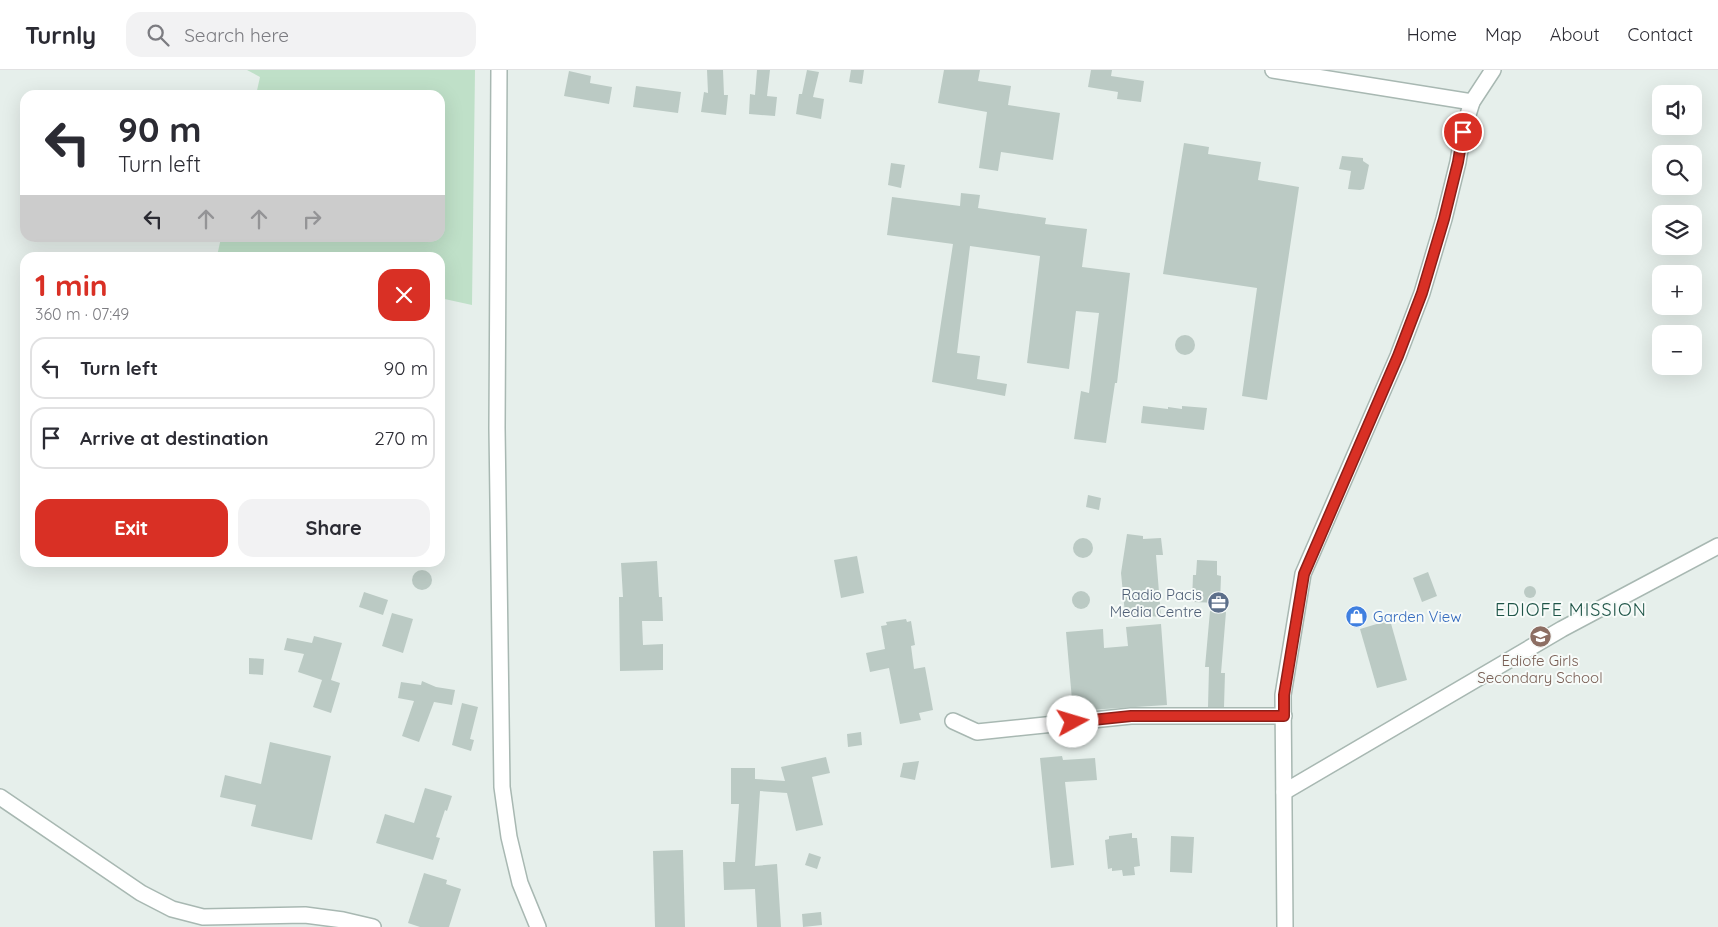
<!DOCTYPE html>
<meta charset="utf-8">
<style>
:root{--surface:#fff;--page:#f2f2f3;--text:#2b2b33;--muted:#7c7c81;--line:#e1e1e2;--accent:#d93025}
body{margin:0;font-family:Quicksand,sans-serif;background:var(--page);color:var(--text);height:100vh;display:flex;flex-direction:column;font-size:19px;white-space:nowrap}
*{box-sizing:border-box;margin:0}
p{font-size:16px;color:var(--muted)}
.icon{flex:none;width:28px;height:28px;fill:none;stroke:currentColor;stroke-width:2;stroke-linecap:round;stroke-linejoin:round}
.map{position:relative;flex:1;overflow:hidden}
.panel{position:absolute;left:20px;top:182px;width:425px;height:315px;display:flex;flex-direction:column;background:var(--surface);border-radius:15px;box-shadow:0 5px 20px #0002}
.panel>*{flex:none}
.guide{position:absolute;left:20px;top:20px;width:425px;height:152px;border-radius:15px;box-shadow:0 5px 20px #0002;background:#fff;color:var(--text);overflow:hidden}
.fabs{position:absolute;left:1652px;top:15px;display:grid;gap:10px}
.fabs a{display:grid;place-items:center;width:50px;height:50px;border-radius:10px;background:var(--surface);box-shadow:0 5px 20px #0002;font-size:25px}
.pin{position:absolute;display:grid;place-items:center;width:42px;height:42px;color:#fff;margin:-21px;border:2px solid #fff;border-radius:50%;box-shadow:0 1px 5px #0007}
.me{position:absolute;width:55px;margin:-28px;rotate:84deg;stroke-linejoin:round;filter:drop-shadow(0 0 4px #0008)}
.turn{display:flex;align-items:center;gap:18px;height:105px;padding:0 15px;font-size:22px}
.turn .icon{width:65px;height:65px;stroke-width:2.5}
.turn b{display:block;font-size:35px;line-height:42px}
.lanes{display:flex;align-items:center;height:48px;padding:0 15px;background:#0003;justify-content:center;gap:25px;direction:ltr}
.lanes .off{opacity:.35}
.round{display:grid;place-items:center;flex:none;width:52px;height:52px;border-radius:15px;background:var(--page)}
.head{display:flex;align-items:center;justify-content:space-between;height:85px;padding:0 15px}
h1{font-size:30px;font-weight:700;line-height:38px;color:var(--accent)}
.cta{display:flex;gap:10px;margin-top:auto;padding:10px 15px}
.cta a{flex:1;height:58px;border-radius:15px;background:var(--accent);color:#fff;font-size:20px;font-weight:700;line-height:58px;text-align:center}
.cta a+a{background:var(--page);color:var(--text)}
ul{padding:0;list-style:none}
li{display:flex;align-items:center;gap:15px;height:62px;margin:0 10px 8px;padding:0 5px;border:2px solid var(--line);border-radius:15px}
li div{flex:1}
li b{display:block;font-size:19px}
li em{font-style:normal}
header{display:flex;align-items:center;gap:30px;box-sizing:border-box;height:70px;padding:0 25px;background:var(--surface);border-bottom:1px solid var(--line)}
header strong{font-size:24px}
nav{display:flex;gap:28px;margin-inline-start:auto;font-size:18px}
.search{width:350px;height:45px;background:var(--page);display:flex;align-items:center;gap:12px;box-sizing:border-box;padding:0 18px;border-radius:15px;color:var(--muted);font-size:19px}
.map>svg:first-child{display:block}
.green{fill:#bfe0c8}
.building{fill:#bbcac4}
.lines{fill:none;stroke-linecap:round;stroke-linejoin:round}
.minor-casing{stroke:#a8b8b2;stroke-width:18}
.minor{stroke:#fff;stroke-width:15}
.route-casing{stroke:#8d1f18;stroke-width:12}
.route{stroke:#d93025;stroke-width:9}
.labels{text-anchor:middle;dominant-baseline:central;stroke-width:4;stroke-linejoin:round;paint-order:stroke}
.service-label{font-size:15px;fill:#4e5e75;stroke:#f7fbf9;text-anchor:end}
.shop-label{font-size:15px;fill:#366cbe;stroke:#f7fbf9;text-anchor:start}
.education-label{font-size:15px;fill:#785e54;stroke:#f7fbf9}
.quarter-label{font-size:18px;letter-spacing:1px;fill:#1f5548;stroke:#f7fbf9}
</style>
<header>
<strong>Turnly</strong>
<div class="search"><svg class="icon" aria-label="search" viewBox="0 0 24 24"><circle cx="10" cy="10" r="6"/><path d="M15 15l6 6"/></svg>Search here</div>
<nav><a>Home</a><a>Map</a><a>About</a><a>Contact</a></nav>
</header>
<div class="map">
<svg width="1718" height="857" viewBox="0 0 1718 857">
<rect width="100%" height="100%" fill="#e6efeb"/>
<polygon class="green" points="247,0 475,0 472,235 440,228 440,188 225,188 217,186 221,168 440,168 440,25 256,25 260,7"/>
<g class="building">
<polygon points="707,0 723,0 724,25 728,25 726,45 701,42 704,22 708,23"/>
<polygon points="757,0 770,0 767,26 777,27 775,46 749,44 750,24 755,25"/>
<polygon points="807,0 819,2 813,27 824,29 821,49 796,44 799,24 802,24"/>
<polygon points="851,0 864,0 862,14 849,12"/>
<polygon points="944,0 980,0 978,11 1011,16 1008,35 1060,43 1053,90 1001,82 998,101 979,98 987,42 938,33"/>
<polygon points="1091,0 1112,0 1111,6 1144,11 1141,32 1117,29 1118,22 1088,17"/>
<polygon points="569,1 591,6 590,13 612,17 609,34 564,26"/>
<polygon points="636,16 681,22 678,43 633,37"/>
<polygon points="1184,73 1209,77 1208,84 1261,92 1258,110 1299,117 1267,330 1242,326 1257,218 1163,204"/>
<polygon points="1342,86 1363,88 1363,91 1369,95 1364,119 1360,120 1348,119 1351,101 1339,99"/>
<polygon points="891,93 905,95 901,118 888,115"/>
<polygon points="961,123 980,125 978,138 1046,148 1045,154 1087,159 1082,197 1130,203 1117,313 1115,313 1106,373 1074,369 1081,321 1089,323 1099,243 1076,241 1069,299 1027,293 1040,186 970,176 957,283 980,286 977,309 1007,314 1005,326 932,312 953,174 887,165 892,127 960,136"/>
<circle cx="1185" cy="275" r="10"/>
<polygon points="1143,336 1168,339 1168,337 1182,339 1182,336 1207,338 1204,360 1141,353"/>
<polygon points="1088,425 1101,428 1099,440 1086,437"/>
<polygon points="1127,464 1143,466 1143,469 1161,468 1163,485 1156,485 1161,547 1125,544 1121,503"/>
<circle cx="1083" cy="478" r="10"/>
<polygon points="857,486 864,523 841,528 834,490"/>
<polygon points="1197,490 1217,491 1217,505 1221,506 1220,533 1192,532 1193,505 1196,505"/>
<polygon points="657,491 659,527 662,527 663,551 642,551 643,575 663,574 663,600 620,601 619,527 623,527 621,493"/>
<circle cx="422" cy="510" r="10"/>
<polygon points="1428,502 1437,526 1422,532 1413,508"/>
<circle cx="1530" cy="522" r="6"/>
<circle cx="1081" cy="530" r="9"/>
<polygon points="364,522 388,530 383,545 359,537"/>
<polygon points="1210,541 1226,542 1221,603 1225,603 1224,637 1208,637 1209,597 1205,597"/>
<polygon points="392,543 413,549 403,583 382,576"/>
<polygon points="906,549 907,552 911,551 915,575 911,576 914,599 925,597 933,640 919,643 921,650 900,654 889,598 870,602 866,583 885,579 881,556 887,555 886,552"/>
<polygon points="1390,550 1407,610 1377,618 1360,559"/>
<polygon points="1161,554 1167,635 1073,641 1066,562 1103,559 1104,578 1128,576 1126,557"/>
<polygon points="314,566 342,573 331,610 340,613 331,643 313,637 322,610 298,602 304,584 284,580 287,568 312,573"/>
<polygon points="249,588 264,589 263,605 249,604"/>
<polygon points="422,611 436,617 455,620 452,635 434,632 419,672 402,666 414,631 398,628 401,612 421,615"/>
<polygon points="462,633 478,637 470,669 474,670 471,681 452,675"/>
<polygon points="861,662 862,675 848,677 847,664"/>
<polygon points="270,672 331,686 312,770 251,756 256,735 220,727 225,705 261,714"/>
<polygon points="1062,686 1063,690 1095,688 1097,710 1065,712 1074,795 1051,798 1040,688"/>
<polygon points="826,687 830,703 812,707 823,755 796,761 787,723 760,721 755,796 777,794 781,857 757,857 755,819 724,820 723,792 735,792 739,734 731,734 731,698 755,698 755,709 785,711 781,697"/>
<polygon points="919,691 915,710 900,707 903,693"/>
<polygon points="425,718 452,726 447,741 445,740 436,767 440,768 433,790 376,773 385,744 414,753"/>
<polygon points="1132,763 1132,768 1137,768 1140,796 1134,797 1135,805 1123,806 1122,800 1112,801 1112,798 1108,799 1105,770 1109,769 1109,766"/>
<polygon points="1171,766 1194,767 1192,803 1170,802"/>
<polygon points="683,780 685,857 655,857 653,781"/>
<polygon points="809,783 821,787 817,799 805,795"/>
<polygon points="424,803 447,810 446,814 461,819 449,857 420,857 408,853"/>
<polygon points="821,842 822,855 803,857 802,844"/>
</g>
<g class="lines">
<defs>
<g id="minor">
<polyline points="499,0 497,358 502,717 509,767 520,813 538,857"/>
<polyline points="1273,0 1472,32"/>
<polyline points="953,651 977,662 1131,646 1284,646"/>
<polyline points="1284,722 1562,559 1718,476"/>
<polyline points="0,727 141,823 172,839 203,847 305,845 343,850 373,857"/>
<polyline points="1285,857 1283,625 1303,504 1398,286 1422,223 1444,149 1458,92 1463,61 1472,32 1493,0"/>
</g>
</defs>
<use href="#minor" class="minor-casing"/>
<use href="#minor" class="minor"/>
</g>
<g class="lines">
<defs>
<polyline id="route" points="1073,652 1131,646 1284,646 1284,625 1304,504 1398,286 1422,223 1444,149 1458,92 1463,62"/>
</defs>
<use href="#route" class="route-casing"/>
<use href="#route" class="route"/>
</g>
<defs>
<symbol id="office-disc" viewBox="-11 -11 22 22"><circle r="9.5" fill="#5c6f8a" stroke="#f7fbf9"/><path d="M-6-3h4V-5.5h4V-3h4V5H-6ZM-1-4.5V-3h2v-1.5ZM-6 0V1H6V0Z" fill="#fff"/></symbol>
<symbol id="shop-disc" viewBox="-11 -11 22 22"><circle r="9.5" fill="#3f7fe0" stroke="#f7fbf9"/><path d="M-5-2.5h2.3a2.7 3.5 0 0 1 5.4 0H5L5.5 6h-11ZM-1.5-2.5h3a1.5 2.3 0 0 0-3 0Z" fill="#fff"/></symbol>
<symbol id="school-disc" viewBox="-11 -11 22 22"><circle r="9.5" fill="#8d6e63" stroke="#f7fbf9"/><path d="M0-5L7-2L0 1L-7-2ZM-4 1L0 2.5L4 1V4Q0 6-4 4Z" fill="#fff"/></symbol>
</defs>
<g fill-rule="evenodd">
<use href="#office-disc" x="1206" y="520" width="25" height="25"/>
<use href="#shop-disc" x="1344" y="534" width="25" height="25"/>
<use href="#school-disc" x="1528" y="554" width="25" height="25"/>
</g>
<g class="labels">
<g class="service-label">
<text x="1202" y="524">Radio Pacis<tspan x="1202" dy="17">Media Centre</tspan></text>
</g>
<g class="shop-label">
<text x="1373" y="546">Garden View</text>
</g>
<g class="education-label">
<text x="1540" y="590">Ediofe Girls<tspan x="1540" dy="17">Secondary School</tspan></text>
</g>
<g class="quarter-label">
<text x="1571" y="539">EDIOFE MISSION</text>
</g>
</g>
</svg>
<div class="fabs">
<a><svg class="icon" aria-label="sound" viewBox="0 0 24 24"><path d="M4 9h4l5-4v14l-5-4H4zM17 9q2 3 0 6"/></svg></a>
<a><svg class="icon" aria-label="search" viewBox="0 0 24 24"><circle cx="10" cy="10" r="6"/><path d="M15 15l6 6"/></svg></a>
<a><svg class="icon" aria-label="layers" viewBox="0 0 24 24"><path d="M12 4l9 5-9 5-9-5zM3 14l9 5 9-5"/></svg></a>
<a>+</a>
<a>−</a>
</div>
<div class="pin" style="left:1463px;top:62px;background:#d93025"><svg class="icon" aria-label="arrive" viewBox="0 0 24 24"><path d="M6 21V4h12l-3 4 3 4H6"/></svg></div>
<svg class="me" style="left:1073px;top:652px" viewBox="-20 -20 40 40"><circle r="19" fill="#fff"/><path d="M0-13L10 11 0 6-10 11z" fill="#d93025"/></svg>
<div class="guide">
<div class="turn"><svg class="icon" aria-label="left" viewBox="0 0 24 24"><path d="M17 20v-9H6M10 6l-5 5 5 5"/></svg><div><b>90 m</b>Turn left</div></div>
<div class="lanes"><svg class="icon" aria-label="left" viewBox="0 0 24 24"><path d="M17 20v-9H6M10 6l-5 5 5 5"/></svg><svg class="icon off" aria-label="ahead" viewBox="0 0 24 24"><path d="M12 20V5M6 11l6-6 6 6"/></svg><svg class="icon off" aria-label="ahead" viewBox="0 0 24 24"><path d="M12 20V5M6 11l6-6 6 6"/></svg><svg class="icon off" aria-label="right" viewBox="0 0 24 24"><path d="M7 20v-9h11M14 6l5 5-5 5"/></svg></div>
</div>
<section class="panel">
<div class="head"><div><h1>1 min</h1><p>360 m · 07:49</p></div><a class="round" style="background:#d93025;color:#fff"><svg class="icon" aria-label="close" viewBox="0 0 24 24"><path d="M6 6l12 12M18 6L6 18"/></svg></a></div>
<ul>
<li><svg class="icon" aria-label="left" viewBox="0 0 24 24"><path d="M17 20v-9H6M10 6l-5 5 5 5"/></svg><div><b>Turn left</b></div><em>90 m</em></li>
<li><svg class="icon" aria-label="arrive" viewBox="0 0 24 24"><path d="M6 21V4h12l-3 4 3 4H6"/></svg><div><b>Arrive at destination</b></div><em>270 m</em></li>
</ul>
<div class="cta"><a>Exit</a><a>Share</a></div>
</section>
</div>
